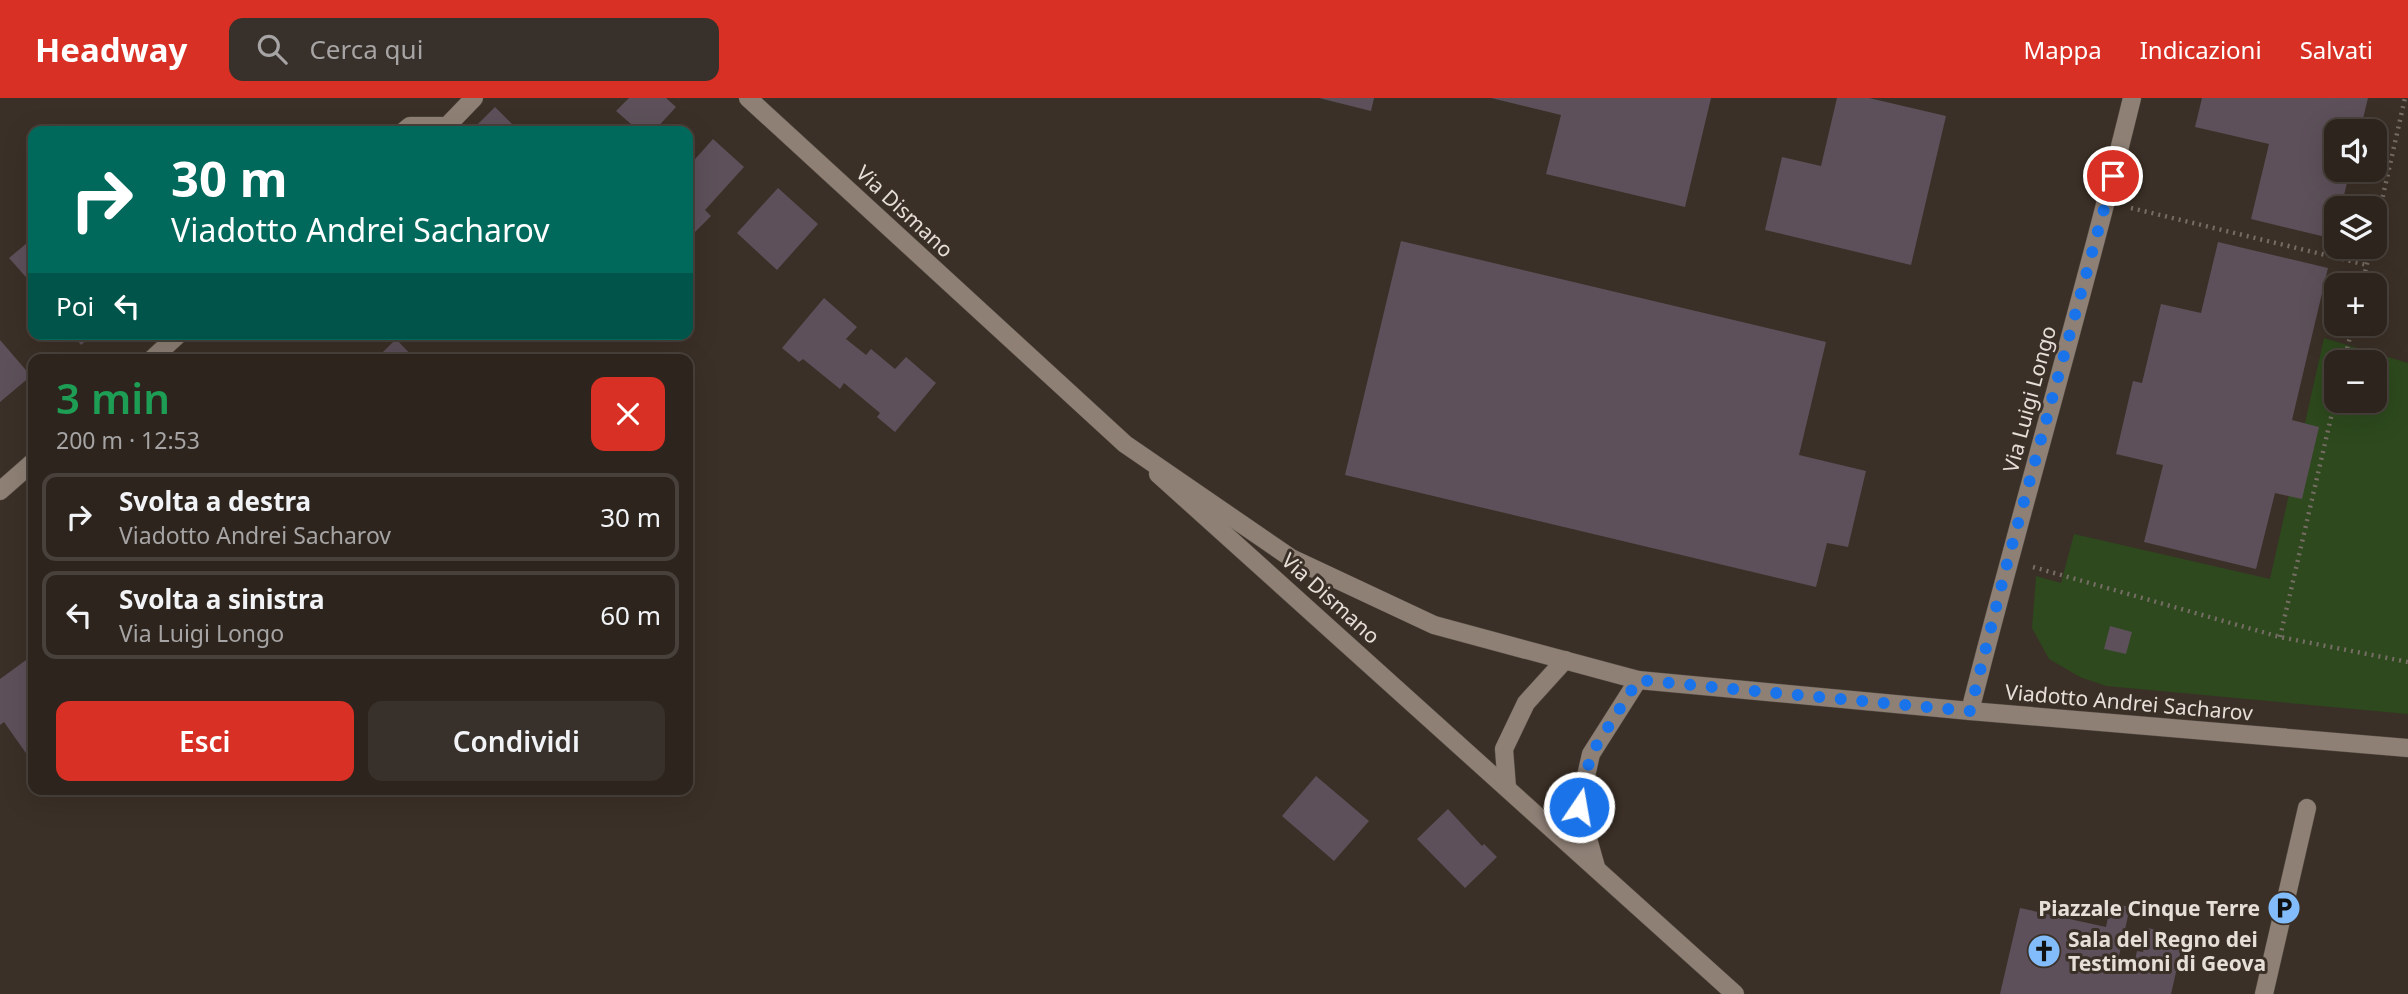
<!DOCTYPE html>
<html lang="it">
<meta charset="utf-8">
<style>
:root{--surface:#2c241d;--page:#38302a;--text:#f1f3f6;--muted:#a6a4a4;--line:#48413b;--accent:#d93025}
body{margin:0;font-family:"Noto Sans",sans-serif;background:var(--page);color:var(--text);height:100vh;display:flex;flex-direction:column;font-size:26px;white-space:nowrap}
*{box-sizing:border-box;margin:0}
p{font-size:23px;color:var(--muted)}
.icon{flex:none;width:38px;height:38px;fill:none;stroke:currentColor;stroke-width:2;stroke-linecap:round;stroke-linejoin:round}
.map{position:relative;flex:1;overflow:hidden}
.side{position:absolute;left:28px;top:256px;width:665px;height:441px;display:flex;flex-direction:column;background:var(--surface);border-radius:14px;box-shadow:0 7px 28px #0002,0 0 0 2px var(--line)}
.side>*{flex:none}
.guide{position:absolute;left:28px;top:28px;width:665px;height:214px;border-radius:14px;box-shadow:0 7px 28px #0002,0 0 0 2px var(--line);background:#00695c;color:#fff;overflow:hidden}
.fabs{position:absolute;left:2324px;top:21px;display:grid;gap:14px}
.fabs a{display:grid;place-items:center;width:63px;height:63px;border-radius:14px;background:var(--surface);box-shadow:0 7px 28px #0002,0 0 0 2px var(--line);font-size:35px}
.pin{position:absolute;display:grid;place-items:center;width:60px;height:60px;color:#fff;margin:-30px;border:4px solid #fff;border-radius:50%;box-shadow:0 2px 7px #0007}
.me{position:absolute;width:77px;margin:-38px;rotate:12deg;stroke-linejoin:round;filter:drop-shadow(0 0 5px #0008)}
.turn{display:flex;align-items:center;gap:24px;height:147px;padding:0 28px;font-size:32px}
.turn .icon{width:91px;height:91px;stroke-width:2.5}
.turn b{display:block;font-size:49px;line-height:60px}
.then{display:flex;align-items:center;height:66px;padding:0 28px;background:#0003;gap:14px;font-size:26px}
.round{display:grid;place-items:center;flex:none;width:74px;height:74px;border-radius:14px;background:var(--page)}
.overview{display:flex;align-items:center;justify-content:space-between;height:119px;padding:0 28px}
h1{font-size:42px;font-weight:600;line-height:52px;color:#1e9e55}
.primary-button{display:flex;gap:14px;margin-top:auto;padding:14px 28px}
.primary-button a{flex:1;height:80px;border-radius:14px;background:var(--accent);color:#fff;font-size:28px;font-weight:600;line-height:80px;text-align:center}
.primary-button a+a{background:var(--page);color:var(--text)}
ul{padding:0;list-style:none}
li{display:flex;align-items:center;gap:21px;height:88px;margin:0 14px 10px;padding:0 14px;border:4px solid var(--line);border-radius:14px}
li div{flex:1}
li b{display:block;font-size:26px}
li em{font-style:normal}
header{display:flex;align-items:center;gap:42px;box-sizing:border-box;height:98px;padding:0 35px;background:var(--accent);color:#fff}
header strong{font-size:33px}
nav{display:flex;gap:38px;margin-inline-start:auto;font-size:24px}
.search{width:490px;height:63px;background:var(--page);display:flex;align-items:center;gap:18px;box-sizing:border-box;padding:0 24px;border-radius:14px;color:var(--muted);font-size:26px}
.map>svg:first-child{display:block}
.green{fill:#2d491d;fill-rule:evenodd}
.building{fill:#5d505a}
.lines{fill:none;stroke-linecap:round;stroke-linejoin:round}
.lane-casing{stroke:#554c43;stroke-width:19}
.street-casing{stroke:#554c43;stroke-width:19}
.secondary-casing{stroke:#554c43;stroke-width:19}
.path{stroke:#766d64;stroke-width:4.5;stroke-dasharray:2 5;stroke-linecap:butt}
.lane{stroke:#8e8075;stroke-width:18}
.street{stroke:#8e8075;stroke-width:18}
.secondary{stroke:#8e8075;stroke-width:18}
.route{stroke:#1a73e8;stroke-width:12;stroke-dasharray:0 21.6}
.labels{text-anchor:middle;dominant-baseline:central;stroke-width:6;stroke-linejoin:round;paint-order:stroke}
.street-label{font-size:21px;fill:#e6dfd8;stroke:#3b3027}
.poi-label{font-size:21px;font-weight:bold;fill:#e6dfd8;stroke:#3b3027;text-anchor:end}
</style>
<header>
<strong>Headway</strong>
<div class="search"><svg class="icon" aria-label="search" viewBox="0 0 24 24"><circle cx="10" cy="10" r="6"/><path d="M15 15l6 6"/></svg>Cerca qui</div>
<nav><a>Mappa</a><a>Indicazioni</a><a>Salvati</a></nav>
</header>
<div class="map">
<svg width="2408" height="896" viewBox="0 0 2408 896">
<rect width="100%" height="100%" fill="#3b3027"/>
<path class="green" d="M 2324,240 L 2408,265 L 2408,616 L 2106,588 L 2080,579 L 2049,561 L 2032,530 L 2036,478 L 2061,485 L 2074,436 L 2270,481 ZM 2336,264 L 2375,264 L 2375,303 L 2336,303 Z"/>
<g class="building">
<polygon points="629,0 666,0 676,9 654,33 639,33 616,13"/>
<polygon points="1319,0 1374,0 1371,13"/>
<polygon points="1491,0 1711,0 1685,109 1546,76 1561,17"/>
<polygon points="1837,0 1869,0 1946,18 1911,167 1765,132 1782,59 1821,68"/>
<polygon points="2202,0 2368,0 2360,33 2336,33 2336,72 2350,72 2341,110 2336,110 2334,141 2251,121 2269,46 2195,29"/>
<polygon points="495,9 519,33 471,33"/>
<polygon points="713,41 744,69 705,112 711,118 695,134 688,128 688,96 691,92 688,88 688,69"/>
<polygon points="778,90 818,126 777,172 737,135"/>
<polygon points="33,140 33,187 9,160"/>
<polygon points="1401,143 1826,244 1799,357 1866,373 1848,449 1827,445 1816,489 1345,377"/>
<polygon points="2218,144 2328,170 2292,322 2319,329 2302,401 2275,395 2256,471 2144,444 2163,367 2116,356 2133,283 2142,285 2161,206 2201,215"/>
<polygon points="824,200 857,229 846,241 866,257 871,251 895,271 906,259 936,285 895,334 877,319 880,315 844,285 840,291 803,261 799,264 782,250"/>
<polygon points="72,236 94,236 81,247"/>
<polygon points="396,241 415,261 376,261"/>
<polygon points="0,242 31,278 0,304"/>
<polygon points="2110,528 2132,534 2126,556 2104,551"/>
<polygon points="33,557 33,654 28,658 4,624 0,627 0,581"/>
<polygon points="1316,678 1369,723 1334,763 1282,718"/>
<polygon points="1448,711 1482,748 1484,746 1497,759 1465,790 1417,741"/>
<polygon points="2111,805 2130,809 2116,871 2132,875 2137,853 2143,854 2148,830 2184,839 2171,896 2000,896 2020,810 2106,829"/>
</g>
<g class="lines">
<defs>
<polyline id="lane" points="2264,896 2307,710"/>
<g id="street">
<polyline points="404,33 410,28 447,28 474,0"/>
<polyline points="152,261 179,236"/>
<polyline points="1158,376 1735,896"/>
<polyline points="0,393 33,364"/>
<path d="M 1970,613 C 2022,408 2082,205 2132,0"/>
<polyline points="1507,689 1504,651 1526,605 1565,562"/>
<polyline points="1596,769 1579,709 1591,656 1638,582"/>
</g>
<polyline id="secondary" points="748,0 1125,346 1291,460 1434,527 1638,582 1970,613 2408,650"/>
</defs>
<use href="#lane" class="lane-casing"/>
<use href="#street" class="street-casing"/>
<use href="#secondary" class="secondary-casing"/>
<g class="path">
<polyline points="2131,110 2367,167"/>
<polyline points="2375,133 2405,0"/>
<polyline points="2362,187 2371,149"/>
<polyline points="2344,264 2353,226"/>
<polyline points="2033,469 2280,539 2408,564"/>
<polyline points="2280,539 2336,298"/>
</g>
<use href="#lane" class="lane"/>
<use href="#street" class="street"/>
<use href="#secondary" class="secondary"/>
</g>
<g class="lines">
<polyline class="route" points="1579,709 1591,656 1638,582 1970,613 2008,462 2113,78"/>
</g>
<defs>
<symbol id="parking-disc" viewBox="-11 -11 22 22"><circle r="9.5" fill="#82bcfa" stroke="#3b3027"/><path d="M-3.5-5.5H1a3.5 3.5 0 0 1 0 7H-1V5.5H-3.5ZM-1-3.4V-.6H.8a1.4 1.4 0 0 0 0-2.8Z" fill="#111"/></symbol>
<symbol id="church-disc" viewBox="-11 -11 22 22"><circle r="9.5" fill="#82bcfa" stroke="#3b3027"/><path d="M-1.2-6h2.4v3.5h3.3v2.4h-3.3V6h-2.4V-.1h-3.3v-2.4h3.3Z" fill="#111"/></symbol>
</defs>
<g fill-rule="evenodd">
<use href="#parking-disc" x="2265" y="791" width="38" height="38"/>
<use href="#church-disc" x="2025" y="834" width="38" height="38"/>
</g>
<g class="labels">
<g class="street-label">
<text transform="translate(905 113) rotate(43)">Via Dismano</text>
<text transform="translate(2029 301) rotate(-75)">Via Luigi Longo</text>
<text transform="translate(1331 500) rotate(42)">Via Dismano</text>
<text transform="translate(2129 604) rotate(5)">Viadotto Andrei Sacharov</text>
</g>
<g class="poi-label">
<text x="2260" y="810">Piazzale Cinque Terre</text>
<text x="2068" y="841" text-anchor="start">Sala del Regno dei<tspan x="2068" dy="24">Testimoni di Geova</tspan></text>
</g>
</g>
</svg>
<div class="fabs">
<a><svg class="icon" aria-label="sound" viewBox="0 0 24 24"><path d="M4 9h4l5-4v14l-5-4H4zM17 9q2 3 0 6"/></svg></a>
<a><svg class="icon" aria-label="layers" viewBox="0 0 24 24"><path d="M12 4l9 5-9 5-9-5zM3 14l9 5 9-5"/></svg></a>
<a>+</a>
<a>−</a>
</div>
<div class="pin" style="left:2113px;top:78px;background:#d93025"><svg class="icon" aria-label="arrive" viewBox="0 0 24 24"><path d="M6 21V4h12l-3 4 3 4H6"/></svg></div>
<svg class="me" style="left:1579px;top:709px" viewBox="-20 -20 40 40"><circle r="17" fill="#1a73e8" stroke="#fff" stroke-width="3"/><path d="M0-11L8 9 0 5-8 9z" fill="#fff"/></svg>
<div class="guide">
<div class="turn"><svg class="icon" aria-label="right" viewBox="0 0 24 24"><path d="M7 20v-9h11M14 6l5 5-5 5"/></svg><div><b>30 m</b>Viadotto Andrei Sacharov</div></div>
<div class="then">Poi<svg class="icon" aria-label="left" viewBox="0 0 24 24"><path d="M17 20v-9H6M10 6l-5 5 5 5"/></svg></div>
</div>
<section class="side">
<div class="overview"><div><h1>3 min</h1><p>200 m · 12:53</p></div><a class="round" style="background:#d93025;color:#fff"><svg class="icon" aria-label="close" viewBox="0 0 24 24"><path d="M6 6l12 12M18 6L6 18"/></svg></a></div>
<ul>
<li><svg class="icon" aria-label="right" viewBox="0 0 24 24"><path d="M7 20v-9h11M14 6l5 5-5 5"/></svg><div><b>Svolta a destra</b><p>Viadotto Andrei Sacharov</p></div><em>30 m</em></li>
<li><svg class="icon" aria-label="left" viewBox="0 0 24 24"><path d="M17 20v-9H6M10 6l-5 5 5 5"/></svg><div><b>Svolta a sinistra</b><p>Via Luigi Longo</p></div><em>60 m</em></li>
</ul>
<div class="primary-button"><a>Esci</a><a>Condividi</a></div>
</section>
</div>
